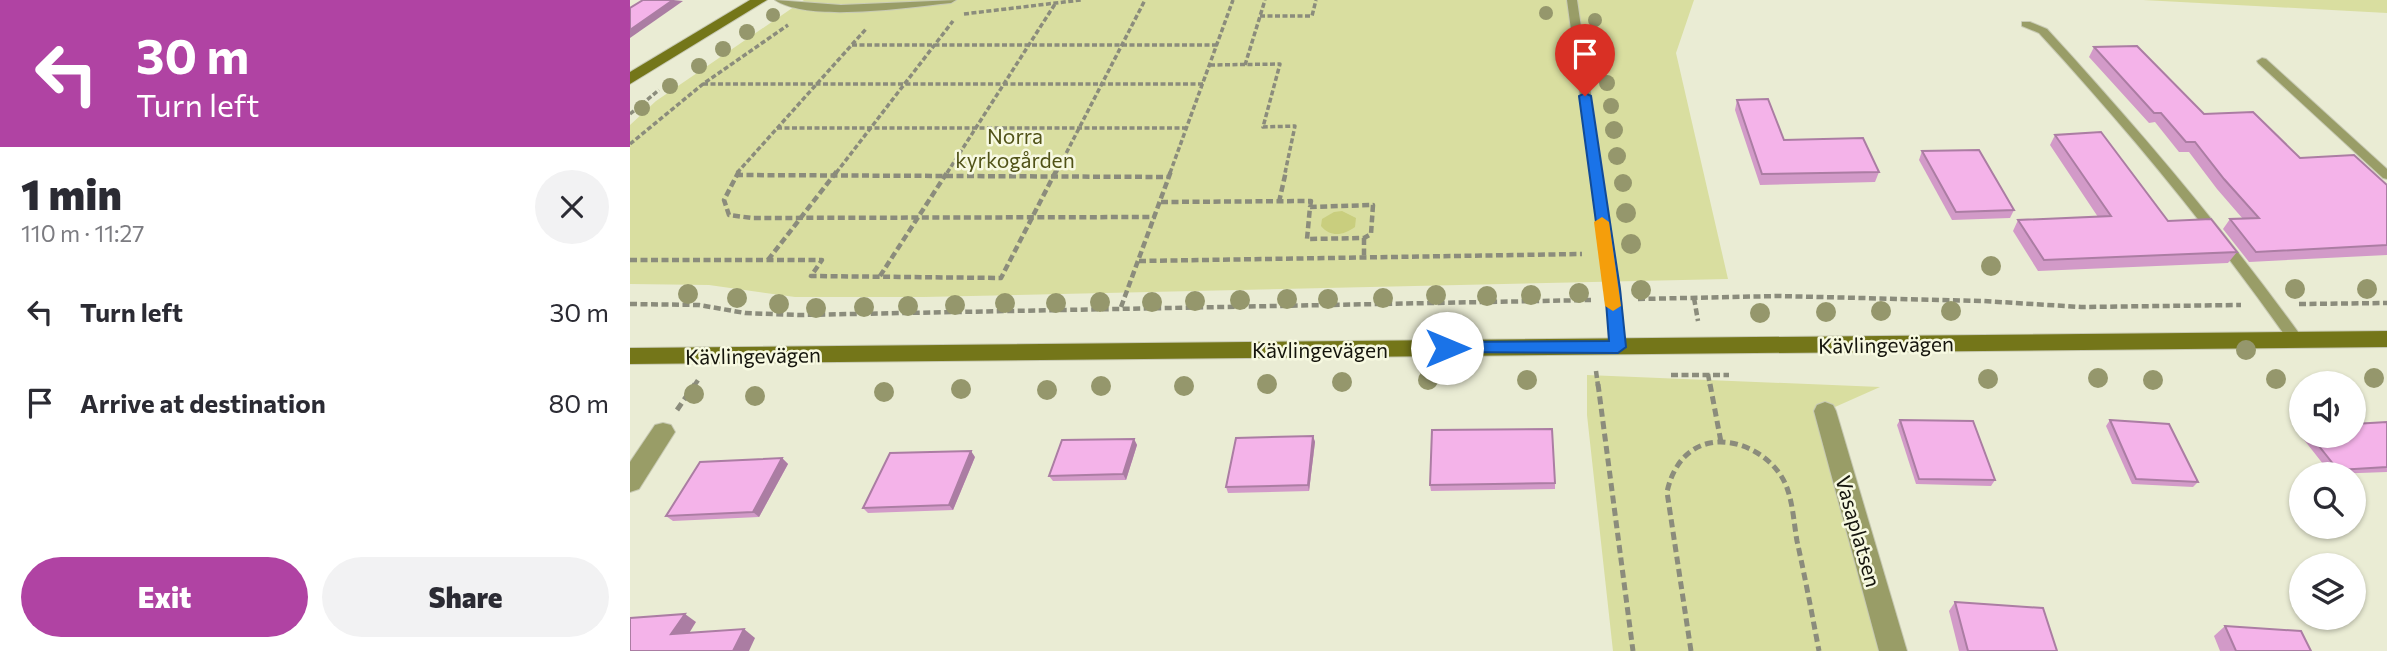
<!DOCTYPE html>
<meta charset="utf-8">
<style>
:root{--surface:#fff;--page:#f2f2f3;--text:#2b2b33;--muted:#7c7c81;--accent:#b043a3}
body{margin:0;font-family:Commissioner,sans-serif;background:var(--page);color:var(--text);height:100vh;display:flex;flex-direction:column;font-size:26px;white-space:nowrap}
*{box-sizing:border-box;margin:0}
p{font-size:23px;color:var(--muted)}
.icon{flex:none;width:38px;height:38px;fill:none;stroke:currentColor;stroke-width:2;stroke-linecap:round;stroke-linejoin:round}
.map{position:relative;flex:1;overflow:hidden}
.drawer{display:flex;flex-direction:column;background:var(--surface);width:630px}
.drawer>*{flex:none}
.top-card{background:#b043a3;color:#fff;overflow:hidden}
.tools{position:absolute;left:1659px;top:371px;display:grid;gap:14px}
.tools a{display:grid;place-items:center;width:77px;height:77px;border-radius:50%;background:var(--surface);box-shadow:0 2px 5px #0004;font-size:35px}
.pin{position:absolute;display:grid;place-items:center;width:60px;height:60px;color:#fff;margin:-72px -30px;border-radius:50% 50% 50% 0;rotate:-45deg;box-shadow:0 0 7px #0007}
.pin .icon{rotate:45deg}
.me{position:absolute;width:77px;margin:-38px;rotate:90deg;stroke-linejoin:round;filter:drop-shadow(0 0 5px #0008)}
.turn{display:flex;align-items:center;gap:24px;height:147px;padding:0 21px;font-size:32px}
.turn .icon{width:91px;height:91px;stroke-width:2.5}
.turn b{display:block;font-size:49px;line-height:60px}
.round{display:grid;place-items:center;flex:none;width:74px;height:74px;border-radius:37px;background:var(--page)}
.headline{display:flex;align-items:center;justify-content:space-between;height:119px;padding:0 21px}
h1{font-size:42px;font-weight:800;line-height:52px}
.primary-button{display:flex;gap:14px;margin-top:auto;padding:14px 21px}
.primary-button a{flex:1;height:80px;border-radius:42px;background:var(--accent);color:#fff;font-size:28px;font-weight:800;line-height:80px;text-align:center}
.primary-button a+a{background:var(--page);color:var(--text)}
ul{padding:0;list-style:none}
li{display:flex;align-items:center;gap:21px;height:91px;padding:0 21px}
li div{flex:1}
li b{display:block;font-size:26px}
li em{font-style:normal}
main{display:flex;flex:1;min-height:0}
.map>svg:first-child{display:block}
.green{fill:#d9dea0}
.water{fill:#c9ce7e}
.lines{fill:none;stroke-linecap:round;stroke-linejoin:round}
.lane-casing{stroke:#c8cab4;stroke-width:2}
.street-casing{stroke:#c8cab4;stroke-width:2}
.secondary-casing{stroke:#c8cab4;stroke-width:2}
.path-far2{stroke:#8b8c7c;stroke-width:3.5;stroke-dasharray:5 2.5;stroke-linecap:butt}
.path-far1{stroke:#8b8c7c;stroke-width:4.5;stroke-dasharray:7 3.5;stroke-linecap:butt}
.path{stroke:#8b8c7c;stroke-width:5;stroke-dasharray:8 4.5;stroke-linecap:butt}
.lane{fill:#999d67;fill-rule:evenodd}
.street{fill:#999d67;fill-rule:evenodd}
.secondary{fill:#747619;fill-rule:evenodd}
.tree{fill:#95976c}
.wall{fill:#d29ac8}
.shaded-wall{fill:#ab7da3}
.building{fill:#f4b3e9;stroke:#ab7da3;stroke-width:2}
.route{fill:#1a73e8;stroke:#114b97;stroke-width:2}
.slow{fill:#f59e0b}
.labels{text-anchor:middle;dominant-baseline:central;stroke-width:5;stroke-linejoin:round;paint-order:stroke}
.park-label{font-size:21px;fill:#505217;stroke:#f7f9e1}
.street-label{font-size:21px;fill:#15150d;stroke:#f7f9e1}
</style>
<main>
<section class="drawer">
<div class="top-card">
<div class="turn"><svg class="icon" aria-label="left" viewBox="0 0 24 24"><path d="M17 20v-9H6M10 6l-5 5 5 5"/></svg><div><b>30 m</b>Turn left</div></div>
</div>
<div class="headline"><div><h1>1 min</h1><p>110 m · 11:27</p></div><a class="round"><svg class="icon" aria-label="close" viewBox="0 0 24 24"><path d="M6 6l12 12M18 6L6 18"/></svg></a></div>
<ul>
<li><svg class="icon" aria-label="left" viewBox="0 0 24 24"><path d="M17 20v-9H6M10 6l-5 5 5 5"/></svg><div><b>Turn left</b></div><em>30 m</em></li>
<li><svg class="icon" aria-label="arrive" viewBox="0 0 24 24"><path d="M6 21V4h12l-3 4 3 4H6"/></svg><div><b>Arrive at destination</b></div><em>80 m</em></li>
</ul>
<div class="primary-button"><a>Exit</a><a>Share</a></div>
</section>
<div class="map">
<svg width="1757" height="651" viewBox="0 0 1757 651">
<rect width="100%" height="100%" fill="#eaecd4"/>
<g class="green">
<polygon points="174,0 1064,0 1046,53 1098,279 294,297 165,297 79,285 0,284 0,125 26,101"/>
<polygon points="1513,0 1757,0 1757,13"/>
<polygon points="957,375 1250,387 1196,411 1263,651 983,651 957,415"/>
</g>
<path class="water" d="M 712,211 L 726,218 L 725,227 C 714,235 701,238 691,226 L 692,219 L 704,212 Z"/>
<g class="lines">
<defs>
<g id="lane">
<path d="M 145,0 L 211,5 L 326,0 L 321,3 C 279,7 180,23 145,0 Z"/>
<polygon points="937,0 947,0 990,289 995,347 993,351 983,351 981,347 976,289"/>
<path d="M 1392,22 L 1400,22 L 1417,29 C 1507,127 1593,228 1671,336 L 1673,340 L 1671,344 L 1661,344 C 1584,234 1500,132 1409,33 L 1392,26 Z"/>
<polygon points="1632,58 1636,59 1757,169 1757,179 1753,178 1628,63 1627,61"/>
</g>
<g id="street">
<polygon points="1195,402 1203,405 1206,411 1277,651 1249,651 1184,411 1187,405"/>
<polygon points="33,423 41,425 45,432 9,489 0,492 0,462 25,425"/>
</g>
<g id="secondary">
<polygon points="120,0 137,0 0,84 0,72"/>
<polygon points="1757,331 1757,347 0,364 0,348"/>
</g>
</defs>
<use href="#lane" class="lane-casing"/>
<use href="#street" class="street-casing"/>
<use href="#secondary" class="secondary-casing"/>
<g class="path-far2">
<polyline points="334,14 451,0"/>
<polyline points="630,16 682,16 686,0"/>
<polyline points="222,45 587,45"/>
<polyline points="580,65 650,64 633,127 665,126 655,173"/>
<polyline points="615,65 635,0"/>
<polyline points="73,84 573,84"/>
<polyline points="0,114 29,90"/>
<polyline points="147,128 557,128"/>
<polyline points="0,144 73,84 158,25"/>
<polyline points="107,173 236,29"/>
<polyline points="206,173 323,21"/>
<polyline points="317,173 425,4"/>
<polyline points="426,173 515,0"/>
<polyline points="540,173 603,0"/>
</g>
<g class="path-far1">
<polyline points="109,171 94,200 99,215 122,218 526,217"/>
<polyline points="106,175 540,177"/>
<polyline points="531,202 681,201 680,207"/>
<polyline points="649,202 656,171"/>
<polygon points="743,205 741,234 734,238 677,239 680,207"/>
<polyline points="734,238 734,257"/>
<polyline points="0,260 192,260 181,276 371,278 426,171"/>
<polyline points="138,260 207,171"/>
<polyline points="509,261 952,254"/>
<polyline points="250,276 318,171"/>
<polyline points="1064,298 1068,321"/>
<polyline points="1008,299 1149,296 1353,301 1451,307 1611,305"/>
<polyline points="0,304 69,305 115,313 169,315 961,300"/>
<polyline points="1669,304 1757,303"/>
<polyline points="491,307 541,171"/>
<polyline points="966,371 968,386"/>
<polyline points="1078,374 1080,386"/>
<polyline points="1041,375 1099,375"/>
<polyline points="64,386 68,380"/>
</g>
<g class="path">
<polyline points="968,384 1003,651"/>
<polyline points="1080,384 1091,442"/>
<polyline points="47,410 65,384"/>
<path d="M 1061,651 L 1037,492 C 1042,469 1055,448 1080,443 C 1111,437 1147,459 1157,488 C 1163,504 1164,524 1167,541 C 1175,577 1182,614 1189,651"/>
</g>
<use href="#lane" class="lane"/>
<use href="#street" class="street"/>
<use href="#secondary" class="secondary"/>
</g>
<g class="tree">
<circle cx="916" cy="13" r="7"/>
<circle cx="143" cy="15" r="7"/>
<circle cx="965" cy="20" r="7"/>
<circle cx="117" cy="32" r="8"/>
<circle cx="93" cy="49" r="8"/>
<circle cx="973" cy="61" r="8"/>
<circle cx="69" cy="66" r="8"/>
<circle cx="977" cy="83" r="8"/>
<circle cx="40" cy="86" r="8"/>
<circle cx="981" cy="106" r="8"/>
<circle cx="12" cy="108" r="8"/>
<circle cx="984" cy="130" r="9"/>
<circle cx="987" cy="156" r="9"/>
<circle cx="993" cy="183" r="9"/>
<circle cx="996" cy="213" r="10"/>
<circle cx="1001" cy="244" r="10"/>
<circle cx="1361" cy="266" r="10"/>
<circle cx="1665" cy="289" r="10"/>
<circle cx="1737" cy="289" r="10"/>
<circle cx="1011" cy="290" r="10"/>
<circle cx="949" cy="293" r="10"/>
<circle cx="58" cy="294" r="10"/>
<circle cx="806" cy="295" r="10"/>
<circle cx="901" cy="295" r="10"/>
<circle cx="857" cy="296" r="10"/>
<circle cx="107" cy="298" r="10"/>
<circle cx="753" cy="298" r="10"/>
<circle cx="657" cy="299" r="10"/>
<circle cx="698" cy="299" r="10"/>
<circle cx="610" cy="300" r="10"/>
<circle cx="565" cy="301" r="10"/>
<circle cx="470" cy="302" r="10"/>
<circle cx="522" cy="302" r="10"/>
<circle cx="375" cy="303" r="10"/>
<circle cx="426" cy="303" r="10"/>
<circle cx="149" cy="304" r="10"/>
<circle cx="325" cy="305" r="10"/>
<circle cx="278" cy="306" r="10"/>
<circle cx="234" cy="307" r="10"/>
<circle cx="186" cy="308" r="10"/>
<circle cx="1251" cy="311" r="10"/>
<circle cx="1321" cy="311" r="10"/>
<circle cx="1196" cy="312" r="10"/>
<circle cx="1130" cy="313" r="10"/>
<circle cx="1616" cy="350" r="10"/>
<circle cx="1468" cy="378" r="10"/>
<circle cx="1744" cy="378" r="10"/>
<circle cx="1358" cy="379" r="10"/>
<circle cx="1646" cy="379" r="10"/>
<circle cx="798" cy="380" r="10"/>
<circle cx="897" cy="380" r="10"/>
<circle cx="1523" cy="380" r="10"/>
<circle cx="712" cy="382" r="10"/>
<circle cx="637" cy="384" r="10"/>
<circle cx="471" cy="386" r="10"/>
<circle cx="554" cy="386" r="10"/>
<circle cx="331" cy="389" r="10"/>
<circle cx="417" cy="390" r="10"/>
<circle cx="254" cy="392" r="10"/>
<circle cx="64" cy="394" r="10"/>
<circle cx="125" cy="396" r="10"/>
</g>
<g class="wall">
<polygon points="1464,47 1574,114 1670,158 1757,185 1757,255 1619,262 1593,229 1600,219 1613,219 1587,189 1559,152 1549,152 1525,122 1519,123 1459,57"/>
<polygon points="1107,100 1154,140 1249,172 1245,182 1130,185 1105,110"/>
<polygon points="1425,135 1538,221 1607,252 1598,263 1408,271 1383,231 1388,220 1468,217 1420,145"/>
<polygon points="1292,151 1384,210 1380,218 1322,220 1289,160"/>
<polygon points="1270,420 1365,480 1361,486 1286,484 1267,425"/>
<polygon points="1480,420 1568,482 1563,487 1502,484 1476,426"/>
<polygon points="1757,422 1757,472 1701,474 1671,436 1724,436"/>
<polygon points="683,436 685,442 679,491 598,493 596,487"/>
<polygon points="504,439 507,445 496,480 423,481 419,476"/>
<polygon points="345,457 323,510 238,513 233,508"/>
<polygon points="152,458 158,464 129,517 43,521 36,516"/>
<polygon points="925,483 925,489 801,491 800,485"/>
<polygon points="1325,602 1427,651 1329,651 1319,611"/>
<polygon points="1595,626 1681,651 1590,651 1584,636"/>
</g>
<g class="shaded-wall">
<polygon points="43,0 53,1 0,38 0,30"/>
<polygon points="683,436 685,442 679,491 678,485"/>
<polygon points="504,439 507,445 496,480 493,474"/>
<polygon points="341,451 345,457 323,510 319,505"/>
<polygon points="152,458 158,464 129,517 123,512"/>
<polygon points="55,614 66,622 53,643 41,634"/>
<polygon points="114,629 125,638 119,651 103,651"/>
</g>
<g class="building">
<polygon points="13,0 43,0 0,30 0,8"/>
<polygon points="1507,46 1574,114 1623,112 1670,158 1724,155 1757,185 1757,245 1626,252 1600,219 1629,218 1594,179 1565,142 1556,142 1531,113 1524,113 1464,47"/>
<polygon points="1138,99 1154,140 1233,138 1249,172 1132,174 1107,100"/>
<polygon points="1471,132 1538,221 1581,219 1607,252 1414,260 1388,220 1481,216 1425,135"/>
<polygon points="1349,150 1384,210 1326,212 1292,151"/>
<polygon points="1270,420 1343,421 1365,480 1289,479"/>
<polygon points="1480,420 1539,424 1568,482 1506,479"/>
<polygon points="1757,422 1757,467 1708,470 1681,436 1724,436 1724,424"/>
<polygon points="922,429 925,483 800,485 802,430"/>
<polygon points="683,436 678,485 596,487 606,438"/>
<polygon points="504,439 493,474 419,476 432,440"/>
<polygon points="341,451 319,505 233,508 260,453"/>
<polygon points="152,458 123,512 36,516 70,462"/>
<polygon points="1325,602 1413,608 1427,651 1338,651"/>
<polygon points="55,614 41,634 114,629 103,651 0,651 0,618"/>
<polygon points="1595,626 1671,631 1681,651 1606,651"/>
</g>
<polygon class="route" points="955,93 961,96 990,289 996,347 988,353 811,352 808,348 817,342 979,341 975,289 949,96"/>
<polygon class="slow" points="972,217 979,222 991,306 983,311 975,306 964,222"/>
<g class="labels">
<g class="park-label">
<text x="385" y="135">Norra<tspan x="385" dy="24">kyrkogården</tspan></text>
</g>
<g class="street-label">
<text transform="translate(1256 344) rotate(-1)">Kävlingevägen</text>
<text x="690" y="349">Kävlingevägen</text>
<text transform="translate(123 355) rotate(-1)">Kävlingevägen</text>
<text transform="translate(1229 531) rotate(74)">Vasaplatsen</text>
</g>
</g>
</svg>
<div class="tools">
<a><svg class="icon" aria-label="sound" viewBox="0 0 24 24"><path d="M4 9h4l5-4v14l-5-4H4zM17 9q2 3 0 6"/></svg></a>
<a><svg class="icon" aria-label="search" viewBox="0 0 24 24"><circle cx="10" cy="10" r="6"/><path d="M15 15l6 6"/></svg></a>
<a><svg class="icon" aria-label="layers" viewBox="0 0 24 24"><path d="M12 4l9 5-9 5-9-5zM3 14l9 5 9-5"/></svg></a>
</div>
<div class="pin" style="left:955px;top:96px;background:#d93025"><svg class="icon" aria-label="arrive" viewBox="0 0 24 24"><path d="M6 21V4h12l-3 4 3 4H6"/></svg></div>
<svg class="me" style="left:817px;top:348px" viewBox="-20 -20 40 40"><circle r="19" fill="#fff"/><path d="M0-13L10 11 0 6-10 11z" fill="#1a73e8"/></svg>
</div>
</main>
